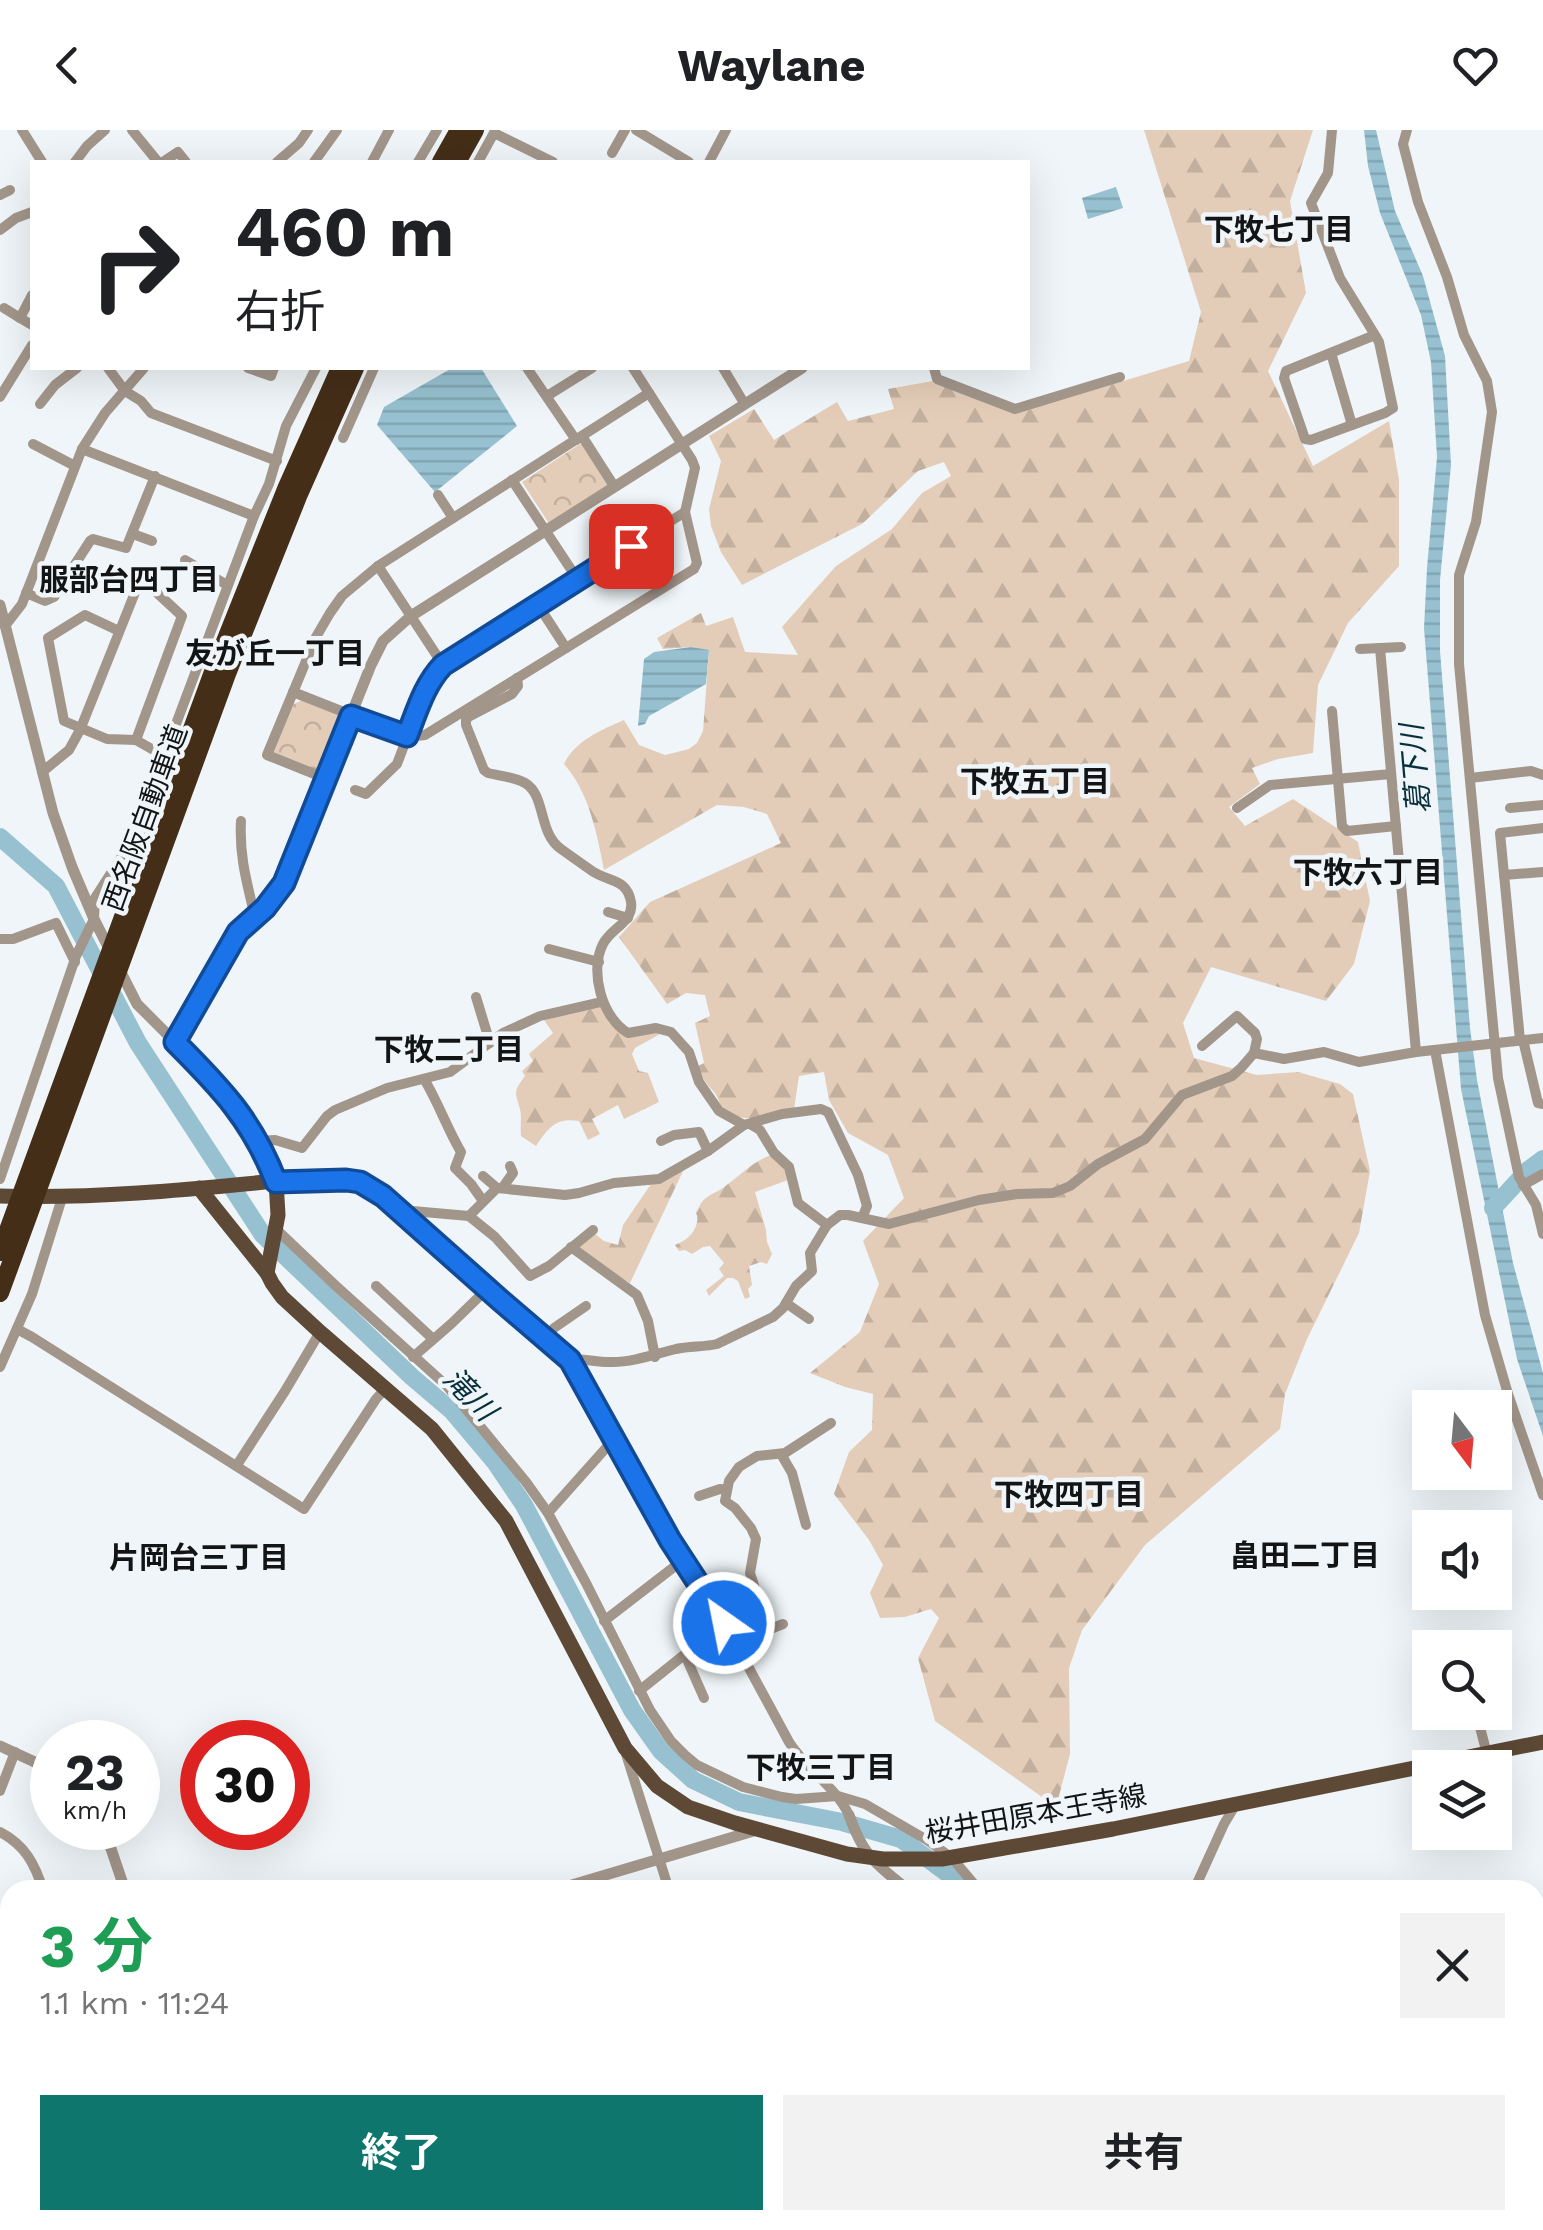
<!DOCTYPE html>
<html lang="ja">
<meta charset="utf-8">
<style>
:root{--surface:#fff;--page:#f2f2f2;--text:#202124;--muted:#757577;--accent:#0f766e}
body{margin:0;font-family:"Work Sans","Noto Sans JP",sans-serif;background:var(--page);color:var(--text);height:100vh;display:flex;flex-direction:column;font-size:38px;white-space:nowrap}
*{box-sizing:border-box;margin:0}
p{font-size:32px;color:var(--muted)}
.icon{flex:none;width:55px;height:55px;fill:none;stroke:currentColor;stroke-width:2;stroke-linecap:round;stroke-linejoin:round}
.map{position:relative;flex:1;overflow:hidden}
.side{position:absolute;left:0px;top:1750px;width:1545px;height:350px;display:flex;flex-direction:column;background:var(--surface);border-radius:30px 30px 0 0;box-shadow:0 10px 40px #0002}
.side>*{flex:none}
.top-card{position:absolute;left:30px;top:30px;width:1000px;height:210px;border-radius:0px;box-shadow:0 10px 40px #0002;background:#fff;color:var(--text);overflow:hidden}
.needle{width:65px;rotate:164deg}
.tools{position:absolute;left:1412px;top:1260px;display:grid;gap:20px}
.tools a{display:grid;place-items:center;width:100px;height:100px;border-radius:0px;background:var(--surface);box-shadow:0 10px 40px #0002;font-size:50px}
.speed{position:absolute;left:30px;top:1590px;display:flex;gap:20px;font-size:50px;font-weight:700;text-align:center}
.speed>*{display:grid;place-content:center;width:130px;height:130px;border-radius:50%;background:var(--surface);box-shadow:0 10px 40px #0002;line-height:1}
.speed small{font-size:25px;font-weight:400}
.speed .limit{border:15px solid #d22;background:#fff;color:#111}
.pin{position:absolute;display:grid;place-items:center;width:85px;height:85px;color:#fff;margin:-42px;border-radius:20px;box-shadow:0 5px 15px #0006}
.me{position:absolute;width:110px;margin:-55px;rotate:327deg;stroke-linejoin:round;filter:drop-shadow(0 0 8px #0008)}
.turn{display:flex;align-items:center;gap:35px;height:210px;padding:0 40px;font-size:45px}
.turn .icon{width:130px;height:130px;stroke-width:2.5}
.turn b{display:block;font-size:70px;line-height:85px}
.round{display:grid;place-items:center;flex:none;width:105px;height:105px;border-radius:0px;background:var(--page)}
.head{display:flex;align-items:center;justify-content:space-between;height:170px;padding:0 40px}
h1{font-size:60px;font-weight:700;line-height:75px;color:#1e9e55}
.cta{display:flex;gap:20px;margin-top:auto;padding:20px 40px}
.cta a{flex:1;height:115px;border-radius:0px;background:var(--accent);color:#fff;font-size:40px;font-weight:700;line-height:115px;text-align:center}
.cta a+a{background:var(--page);color:var(--text)}
header{display:flex;justify-content:space-between;align-items:center;height:130px;padding:0 40px;background:var(--surface);font-size:45px;font-weight:700}
.map>svg:first-child{display:block}
.forest{fill:url(#forest-firs)}
.park{fill:url(#park-crowns)}
.water{fill:url(#water-rules)}
.lines{fill:none;stroke-linecap:round;stroke-linejoin:round}
.river{stroke:#97c1d0;stroke-width:18}
.minor{stroke:#a2958a;stroke-width:10}
.tertiary{stroke:#a2958a;stroke-width:11}
.primary{stroke:#5d4935;stroke-width:15}
.motorway{stroke:#452e18;stroke-width:18}
.route-casing{stroke:#114b97;stroke-width:25}
.route{stroke:#1a73e8;stroke-width:18}
.labels{text-anchor:middle;dominant-baseline:central;stroke-width:9;stroke-linejoin:round;paint-order:stroke}
.street-label{font-size:28px;fill:#121415;stroke:#eff5f8}
.neighbourhood-label{font-size:30px;font-weight:bold;fill:#121415;stroke:#eff5f8}
.water-label{font-size:30px;font-style:italic;fill:#08303c;stroke:#eff5f8}
</style>
<header><svg class="icon" aria-label="back" viewBox="0 0 24 24"><path d="M15 5l-7 7 7 7"/></svg>Waylane<svg class="icon" aria-label="heart" viewBox="0 0 24 24"><path d="M12 20l-8-8c-3-5 5-10 8-4 3-6 11-1 8 4z"/></svg></header>
<div class="map">
<svg width="1543" height="2100" viewBox="0 0 1543 2100">
<defs>
<pattern id="forest-firs" width="22" height="20" patternUnits="userSpaceOnUse" patternTransform="scale(2.5)"><rect width="22" height="20" fill="#e4cdb8"/><path d="M5 1l3.5 6h-7zM16 11l3.5 6h-7z" fill="#c3af9d"/></pattern>
<pattern id="park-crowns" width="20" height="18" patternUnits="userSpaceOnUse" patternTransform="scale(2.5)"><rect width="20" height="18" fill="#e4cdb8"/><path d="M2 6a3 3 0 1 1 6 0M12 15a3 3 0 1 1 6 0" fill="none" stroke="#c3af9d"/></pattern>
<pattern id="water-rules" width="6" height="5" patternUnits="userSpaceOnUse" patternTransform="scale(2.5)"><rect width="6" height="5" fill="#97c1d0"/><path d="M0 2.5h6" fill="none" stroke="#81a5b2"/></pattern>
</defs>
<rect width="100%" height="100%" fill="#eff5f8"/>
<g class="forest">
<path d="M 1144,0 L 1313,0 L 1290,71 L 1306,163 L 1268,241 L 1313,336 L 1389,291 L 1399,350 L 1399,436 L 1348,493 L 1318,555 L 1313,623 L 1278,629 L 1252,638 L 1260,654 L 1229,677 L 1245,696 L 1293,669 L 1358,712 L 1370,771 L 1354,834 L 1326,871 L 1211,837 L 1183,893 L 1194,928 L 1257,945 L 1298,942 L 1340,954 L 1353,964 L 1370,1041 L 1359,1103 L 1307,1209 L 1285,1264 L 1280,1299 L 1145,1415 L 1082,1500 L 1069,1538 L 1070,1624 L 1056,1677 L 935,1591 L 918,1528 L 939,1488 L 931,1479 L 905,1487 L 880,1488 L 870,1463 L 883,1435 L 869,1410 L 834,1364 L 849,1322 L 872,1300 L 873,1264 L 845,1257 L 810,1243 L 860,1202 L 879,1154 L 863,1111 L 904,1068 L 888,1025 L 848,1003 L 829,970 L 824,942 L 799,946 L 794,979 C 773,984 741,997 723,978 C 719,974 718,967 715,963 C 706,953 702,949 698,936 L 704,933 L 695,893 L 710,886 L 705,865 L 686,863 L 667,874 L 619,807 L 650,772 L 781,713 L 767,684 L 744,677 L 717,675 L 604,740 C 597,704 589,662 564,634 C 575,611 601,600 624,590 L 639,615 L 665,625 L 689,619 L 697,613 L 703,601 L 709,521 L 691,517 L 663,519 L 657,508 L 701,483 L 706,496 L 733,487 L 745,522 L 798,525 L 782,497 L 836,436 L 892,399 L 922,363 L 951,346 L 944,332 L 918,341 L 862,394 L 742,455 L 721,422 L 711,396 L 709,379 L 721,331 L 709,306 L 754,279 L 774,310 L 837,272 L 848,291 L 894,279 L 888,259 L 933,251 L 1018,283 L 1189,231 L 1201,182 Z"/>
<path d="M 600,875 L 624,905 L 658,901 L 662,903 L 635,918 L 632,924 L 639,941 L 648,943 L 659,972 L 624,989 L 618,975 L 592,989 L 600,1004 L 588,1010 L 579,991 C 556,987 548,998 536,1016 L 521,1006 C 520,997 522,987 520,979 C 515,962 513,962 525,946 L 522,941 L 533,931 L 529,924 L 553,903 L 544,890 Z"/>
<path d="M 771,1025 L 784,1036 L 788,1050 L 755,1062 L 766,1100 L 767,1112 L 772,1124 L 767,1134 L 761,1132 L 749,1136 L 752,1155 L 748,1159 L 750,1167 L 745,1169 L 738,1151 L 733,1148 L 727,1148 L 709,1166 L 706,1160 L 724,1146 L 719,1139 L 724,1133 L 710,1116 L 703,1117 L 692,1124 L 685,1120 L 679,1121 L 675,1115 C 685,1111 695,1104 697,1092 C 699,1079 692,1089 699,1077 C 704,1065 715,1064 724,1057 C 740,1046 752,1032 771,1025 Z"/>
<polygon points="684,1039 630,1153 604,1138 576,1117 595,1104 604,1111 618,1115 623,1095 651,1054"/>
</g>
<g class="park">
<polygon points="583,312 610,355 550,395 522,352"/>
<polygon points="302,570 341,586 319,642 271,623 290,576"/>
</g>
<g class="water">
<polygon points="1364,0 1376,0 1395,81 1423,146 1445,226 1451,335 1440,450 1440,521 1470,898 1477,950 1513,1133 1543,1243 1543,1306 1517,1229 1461,959 1424,498 1427,438 1437,327 1431,232 1421,185 1380,83 1368,36"/>
<polygon points="1116,57 1123,78 1088,89 1082,68"/>
<polygon points="452,238 481,238 517,296 435,362 377,295 384,277"/>
<polygon points="691,517 709,520 706,554 649,586 645,594 638,596 644,529 654,522"/>
</g>
<g class="lines">
<g class="river">
<polyline points="0,707 56,756 138,913 263,1105 412,1247 452,1281 495,1332 524,1375 632,1580 661,1621 693,1650 739,1672 842,1692 901,1709 947,1743 962,1760"/>
<polyline points="1493,1078 1527,1041 1543,1029"/>
<polyline points="1219,2090 1223,2100"/>
</g>
<g class="minor">
<polyline points="22,0 42,32"/>
<polyline points="132,0 158,32"/>
<polyline points="636,0 689,32"/>
<polyline points="1332,0 1328,43 1311,73 1340,148 1375,205 1379,212 1393,278 1385,283 1311,310 1305,309 1284,248 1286,241 1375,205"/>
<polyline points="1407,0 1403,14 1418,72 1447,147 1464,205 1487,251 1492,282 1476,392 1459,445 1459,534 1498,948 1519,1047 1536,1075 1543,1104"/>
<polyline points="494,3 553,32"/>
<polyline points="612,23 625,0"/>
<polyline points="75,32 87,16 105,0"/>
<polyline points="163,32 178,22 186,32"/>
<polyline points="277,32 299,13 308,0"/>
<polyline points="314,32 337,0"/>
<polyline points="372,32 389,0"/>
<polyline points="418,32 437,0"/>
<polyline points="478,32 495,1"/>
<polyline points="709,32 726,0"/>
<polyline points="0,65 10,60"/>
<polyline points="0,100 16,88 32,82"/>
<polyline points="32,165 20,188 32,195"/>
<polyline points="4,178 20,188"/>
<polyline points="1331,223 1352,295"/>
<polyline points="108,238 125,261 141,271 151,283 277,331"/>
<polyline points="248,238 271,246 274,238"/>
<polyline points="527,238 576,310"/>
<polyline points="723,238 744,273"/>
<polyline points="934,238 937,249 1015,279 1120,247"/>
<polyline points="547,266 592,238"/>
<polyline points="0,267 32,215"/>
<polyline points="40,274 55,255 77,238"/>
<polyline points="582,306 614,356"/>
<polyline points="343,308 374,238"/>
<polyline points="33,314 75,336"/>
<polyline points="82,319 254,386"/>
<polyline points="512,350 578,450"/>
<polyline points="438,365 453,388"/>
<polyline points="133,404 152,411"/>
<polyline points="185,430 227,455"/>
<polyline points="378,436 443,535"/>
<polyline points="26,463 45,471 54,467 90,411 93,409 126,418 155,346"/>
<polyline points="538,475 566,518"/>
<polyline points="5,496 22,474 82,319 105,283 144,238"/>
<polyline points="119,501 85,485 48,508 64,591 107,609 136,610 164,626"/>
<polyline points="1380,518 1416,922"/>
<polyline points="1360,519 1401,517"/>
<path d="M 517,548 L 518,556 L 512,564 L 470,586 L 466,589 L 466,595 L 484,640 L 488,643 C 500,646 514,647 525,653 C 546,665 538,703 561,719 C 571,726 582,734 592,741 C 608,752 627,748 631,772 C 634,792 611,798 603,814 C 589,841 602,888 628,903 L 656,898 L 671,902 L 689,922 L 699,952 L 719,981 L 744,995"/>
<polyline points="293,562 407,607 425,605 694,439 697,433 685,382 695,338 692,330 633,238"/>
<polyline points="1332,581 1342,696 1347,701 1396,696"/>
<polyline points="42,642 69,620 80,600 138,455 155,461 182,486 136,610"/>
<polyline points="1470,648 1531,641 1543,645"/>
<polyline points="327,649 267,625 316,507 330,483 342,466 378,436 649,263"/>
<polyline points="355,660 366,664 397,634 425,560 434,544 443,535 685,382"/>
<polyline points="1237,678 1270,655 1391,644"/>
<polyline points="1510,678 1543,675"/>
<path d="M 241,691 C 239,726 247,753 255,787"/>
<polyline points="1504,745 1543,742"/>
<polyline points="608,782 628,788"/>
<polyline points="0,809 13,809 56,793 75,832"/>
<polyline points="549,819 599,832"/>
<polyline points="476,867 490,913"/>
<polyline points="1520,910 1500,703 1543,698"/>
<polyline points="1523,910 1538,973 1543,974"/>
<polyline points="1435,920 1485,1185 1508,1264 1543,1365"/>
<polyline points="1254,923 1284,929 1324,922 1359,932 1416,922 1543,908"/>
<path d="M 424,949 C 438,972 447,998 461,1022 L 455,1038 L 471,1054 L 483,1071"/>
<polyline points="750,994 760,1000 774,1023 789,1037 798,1073 827,1095"/>
<polyline points="258,1011 275,1010 302,1018 327,986 335,980 387,958 450,942 503,903 540,886 601,872"/>
<polyline points="661,1011 674,1005 699,1002 708,1021"/>
<polyline points="483,1046 497,1058"/>
<polyline points="0,1049 76,826 94,789 95,768 124,723 164,626 254,386 269,354 286,296 316,238"/>
<path d="M 276,1051 L 346,1050 L 360,1053 L 383,1066 L 500,1171 L 571,1230 L 671,1410 L 730,1503 L 789,1612 C 806,1639 835,1656 849,1685"/>
<polyline points="1523,1055 1543,1044"/>
<polyline points="503,1057 513,1043 510,1036"/>
<polyline points="401,1080 469,1086 495,1107 530,1146 549,1136 593,1100"/>
<polyline points="469,1086 497,1058 565,1065 579,1063 614,1053 659,1049 708,1021 744,995 782,984 821,979 828,982 858,1045 867,1076 862,1088"/>
<polyline points="277,1100 336,1156 447,1256 526,1352 548,1383 586,1453 650,1580 671,1611 685,1625 697,1635 743,1657 782,1667 796,1669 838,1666 865,1674 927,1710 952,1728 979,1760"/>
<polyline points="571,1117 637,1165 648,1191 655,1227"/>
<polyline points="376,1156 433,1209"/>
<polyline points="786,1173 809,1189"/>
<polyline points="17,1199 32,1207 304,1379 376,1269 386,1258"/>
<polyline points="546,1208 554,1198 586,1176"/>
<polyline points="413,1227 451,1194 487,1159"/>
<path d="M 571,1230 C 585,1228 597,1233 612,1232 C 634,1232 655,1224 676,1219 C 690,1216 704,1217 717,1214 L 773,1187 L 783,1178 L 796,1156 L 812,1141 L 810,1123 L 827,1095 L 840,1085 L 848,1085 L 889,1094 L 979,1070 L 1017,1064 L 1053,1063 L 1070,1056 L 1098,1034 L 1145,1009 L 1182,965 L 1232,946 L 1241,938 L 1254,923 L 1257,909 L 1255,903 L 1237,886 L 1202,916"/>
<polyline points="0,1237 32,1164 62,1068"/>
<polyline points="781,1324 792,1343 806,1395"/>
<polyline points="237,1335 285,1261 320,1202"/>
<polyline points="699,1366 720,1359 727,1360"/>
<polyline points="548,1383 614,1309"/>
<polyline points="604,1491 683,1430"/>
<polyline points="724,1493 744,1479 760,1474 750,1443 756,1409 751,1398 735,1378 725,1371 729,1351 739,1337 757,1326 785,1323 831,1293"/>
<polyline points="735,1513 783,1494"/>
<polyline points="685,1525 704,1568"/>
<polyline points="639,1561 709,1505 730,1503"/>
<polyline points="1476,1582 1487,1624"/>
<polyline points="626,1624 669,1760"/>
<polyline points="0,1661 15,1622"/>
<path d="M 0,1702 C 25,1715 35,1734 43,1760"/>
<polyline points="1194,1760 1224,1694 1236,1674"/>
<polyline points="1535,1787 1543,1778"/>
<polyline points="0,1864 10,1898"/>
<polyline points="1535,1870 1543,1862"/>
<polyline points="1535,1959 1543,1957"/>
<polyline points="0,1998 10,1996"/>
<polyline points="0,2068 10,2066"/>
<polyline points="305,2090 308,2100"/>
<polyline points="519,2090 522,2100"/>
<polyline points="735,2090 739,2100"/>
<polyline points="1455,2090 1457,2100"/>
<polyline points="134,2100 167,2090"/>
<polyline points="369,2100 404,2090"/>
<polyline points="607,2100 641,2090"/>
<polyline points="801,2100 802,2090"/>
<polyline points="1277,2100 1282,2090"/>
<polyline points="1340,2100 1346,2090"/>
</g>
<g class="tertiary">
<polyline points="0,475 53,683 72,737 94,789 137,874 211,948 243,986 258,1011 276,1051"/>
<polyline points="175,912 238,802 265,778 284,753 371,535 383,511 411,486 802,238"/>
<polyline points="0,1616 52,1640"/>
<path d="M 849,1685 C 864,1727 874,1732 908,1760"/>
<polyline points="104,1698 125,1760"/>
<polyline points="555,1760 757,1700"/>
<polyline points="0,1924 10,1922"/>
<polyline points="222,2090 225,2100"/>
<polyline points="1186,2090 1193,2100"/>
</g>
<g class="primary">
<polyline points="199,1058 267,1143"/>
<path d="M 0,1066 C 92,1069 184,1060 276,1051 L 278,1085 L 267,1143 L 272,1153 L 282,1167 L 320,1202 L 432,1299 L 506,1391 L 625,1618 L 657,1656 L 688,1677 L 735,1693 L 847,1724 L 883,1729 L 942,1729 L 1113,1699 L 1543,1612"/>
</g>
<g class="motorway">
<polyline points="441,32 459,0"/>
<polyline points="457,32 475,0"/>
<polyline points="0,1122 214,539 286,359 340,238"/>
<polyline points="0,1163 227,544 299,364 355,238"/>
</g>
</g>
<g class="lines">
<defs>
<path id="route" d="M 631,416 L 443,535 C 424,555 417,581 407,606 L 351,586 L 284,753 L 265,778 L 238,802 L 175,912 C 220,957 253,991 276,1052 L 346,1050 L 360,1052 L 383,1066 L 500,1170 L 570,1230 L 670,1410 L 724,1493"/>
</defs>
<use href="#route" class="route-casing"/>
<use href="#route" class="route"/>
</g>
<g class="labels">
<g class="street-label">
<text transform="translate(145 688) rotate(-70)">西名阪自動車道</text>
<text transform="translate(1036 1684) rotate(-10)">桜井田原本王寺線</text>
</g>
<g class="neighbourhood-label">
<text x="1279" y="99">下牧七丁目</text>
<text x="129" y="449">服部台四丁目</text>
<text x="275" y="523">友が丘一丁目</text>
<text x="1035" y="651">下牧五丁目</text>
<text x="1368" y="742">下牧六丁目</text>
<text x="449" y="919">下牧二丁目</text>
<text x="1069" y="1364">下牧四丁目</text>
<text x="1305" y="1425">畠田二丁目</text>
<text x="199" y="1427">片岡台三丁目</text>
<text x="821" y="1637">下牧三丁目</text>
</g>
<g class="water-label">
<text transform="translate(1415 639) rotate(-95)">葛下川</text>
<text transform="translate(470 1264) rotate(46)">滝川</text>
</g>
</g>
</svg>
<div class="tools">
<a><svg class="needle" viewBox="-14 -14 28 28"><path d="M0-13l5 13h-10z" fill="#e53935"/><path d="M0 13l5-13h-10z" fill="#757577"/></svg></a>
<a><svg class="icon" aria-label="sound" viewBox="0 0 24 24"><path d="M4 9h4l5-4v14l-5-4H4zM17 9q2 3 0 6"/></svg></a>
<a><svg class="icon" aria-label="search" viewBox="0 0 24 24"><circle cx="10" cy="10" r="6"/><path d="M15 15l6 6"/></svg></a>
<a><svg class="icon" aria-label="layers" viewBox="0 0 24 24"><path d="M12 4l9 5-9 5-9-5zM3 14l9 5 9-5"/></svg></a>
</div>
<div class="speed"><div>23<small>km/h</small></div><div class="limit">30</div></div>
<div class="pin" style="left:631px;top:416px;background:#d93025"><svg class="icon" aria-label="arrive" viewBox="0 0 24 24"><path d="M6 21V4h12l-3 4 3 4H6"/></svg></div>
<svg class="me" style="left:724px;top:1493px" viewBox="-20 -20 40 40"><circle r="17" fill="#1a73e8" stroke="#fff" stroke-width="3"/><path d="M0-11L8 9 0 5-8 9z" fill="#fff"/></svg>
<div class="top-card">
<div class="turn"><svg class="icon" aria-label="right" viewBox="0 0 24 24"><path d="M7 20v-9h11M14 6l5 5-5 5"/></svg><div><b>460 m</b>右折</div></div>
</div>
<section class="side">
<div class="head"><div><h1>3 分</h1><p>1.1 km · 11:24</p></div><a class="round"><svg class="icon" aria-label="close" viewBox="0 0 24 24"><path d="M6 6l12 12M18 6L6 18"/></svg></a></div>
<div class="cta"><a>終了</a><a>共有</a></div>
</section>
</div>
